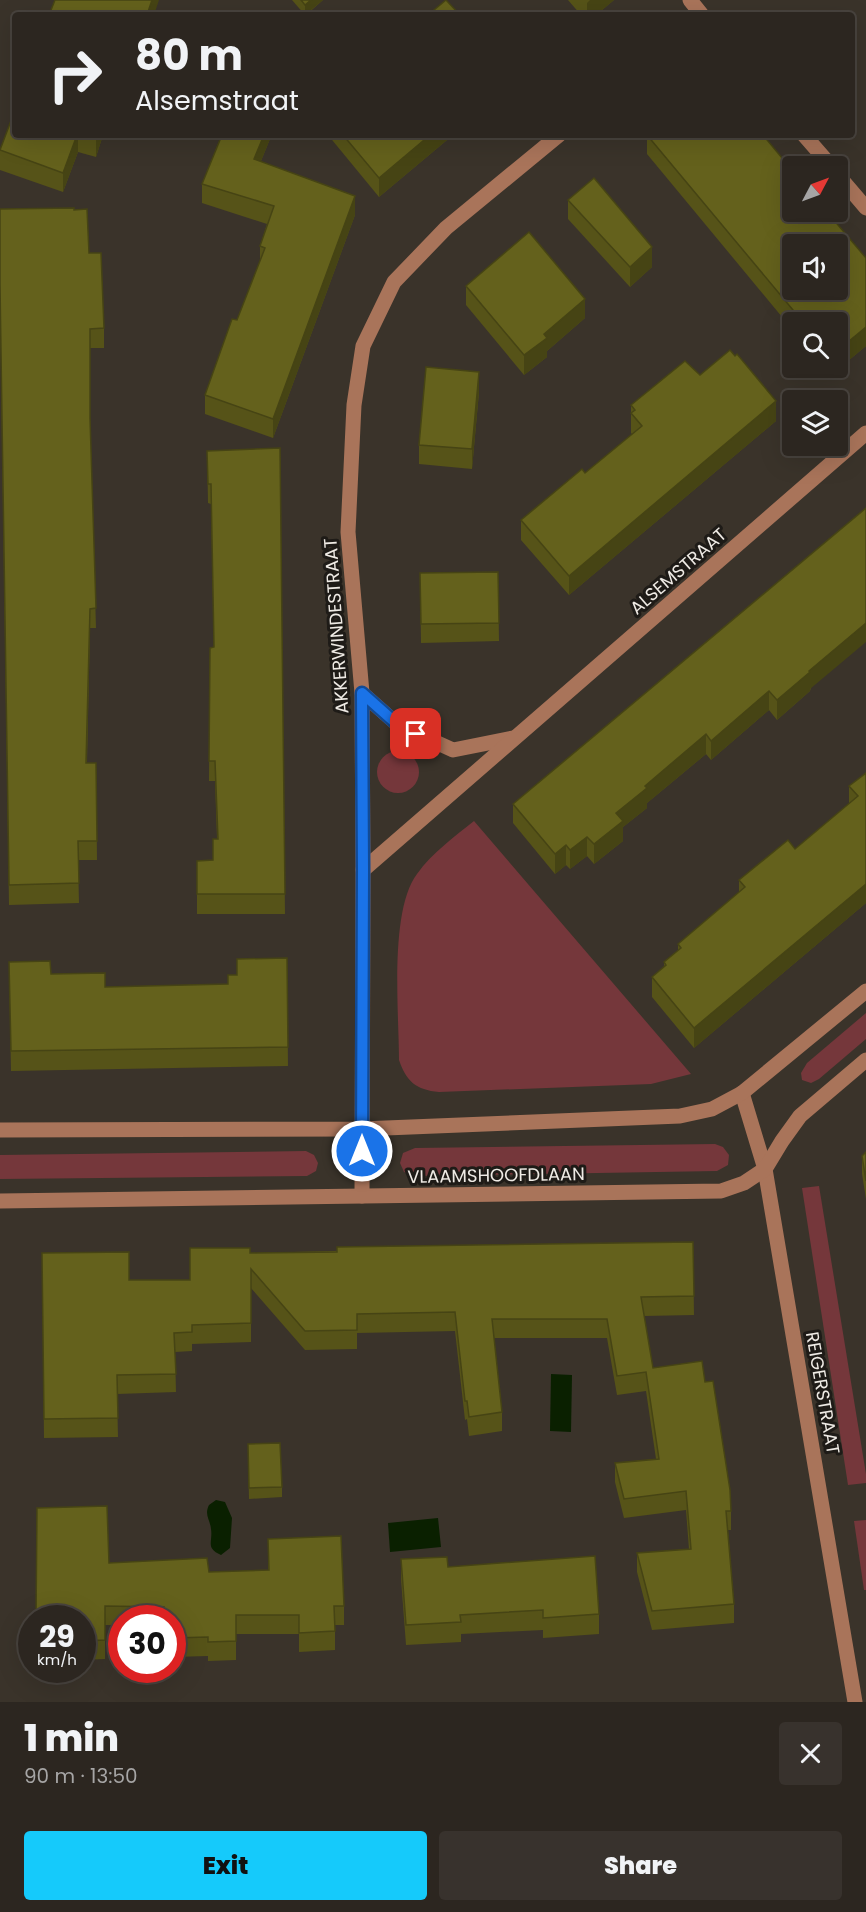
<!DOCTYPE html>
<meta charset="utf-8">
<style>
:root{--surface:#2c2620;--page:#38322d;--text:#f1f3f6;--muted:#a6a5a5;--line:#48433e;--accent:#15cafb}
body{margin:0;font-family:Poppins,sans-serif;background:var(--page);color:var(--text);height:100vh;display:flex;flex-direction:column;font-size:22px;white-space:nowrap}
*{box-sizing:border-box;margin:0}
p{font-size:20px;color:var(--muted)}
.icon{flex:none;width:33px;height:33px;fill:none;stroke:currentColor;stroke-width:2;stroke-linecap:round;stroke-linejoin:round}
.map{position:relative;height:1702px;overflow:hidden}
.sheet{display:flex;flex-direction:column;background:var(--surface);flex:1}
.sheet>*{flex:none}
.guide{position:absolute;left:12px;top:12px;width:843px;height:126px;border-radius:6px;box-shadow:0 6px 24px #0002,0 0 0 2px var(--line);background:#2c2620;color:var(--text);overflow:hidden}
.needle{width:39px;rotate:49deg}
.controls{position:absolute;left:782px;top:156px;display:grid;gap:12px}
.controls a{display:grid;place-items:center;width:66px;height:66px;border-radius:6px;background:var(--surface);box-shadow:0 6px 24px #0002,0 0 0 2px var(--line);font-size:30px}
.speed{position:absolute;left:18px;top:1605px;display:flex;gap:12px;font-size:30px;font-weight:700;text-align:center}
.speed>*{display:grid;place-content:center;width:78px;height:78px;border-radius:50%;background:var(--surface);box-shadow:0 6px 24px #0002,0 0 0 2px var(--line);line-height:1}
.speed small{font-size:15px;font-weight:400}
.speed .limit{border:9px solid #d22;background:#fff;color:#111}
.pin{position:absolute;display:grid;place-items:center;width:51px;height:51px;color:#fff;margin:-26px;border-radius:12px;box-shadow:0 3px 9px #0006}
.me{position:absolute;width:66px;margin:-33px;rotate:0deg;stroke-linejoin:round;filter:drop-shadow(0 0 4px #0008)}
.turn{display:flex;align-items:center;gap:21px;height:126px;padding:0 24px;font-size:27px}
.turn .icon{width:78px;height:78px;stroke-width:2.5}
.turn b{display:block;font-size:42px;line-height:51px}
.round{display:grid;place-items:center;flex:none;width:63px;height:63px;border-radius:6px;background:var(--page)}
.headline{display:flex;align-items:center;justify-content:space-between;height:102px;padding:0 24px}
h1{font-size:36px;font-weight:800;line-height:45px}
.action{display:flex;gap:12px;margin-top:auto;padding:12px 24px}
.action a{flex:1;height:69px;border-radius:6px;background:var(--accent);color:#111;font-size:24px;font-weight:800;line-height:69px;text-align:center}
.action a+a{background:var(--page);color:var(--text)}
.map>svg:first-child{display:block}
.green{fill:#75373b}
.water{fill:#0a2000}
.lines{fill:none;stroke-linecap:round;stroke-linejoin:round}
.minor{stroke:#a9745a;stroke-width:15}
.wall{fill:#565318;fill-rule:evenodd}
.shaded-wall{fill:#464414}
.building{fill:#64611c;stroke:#464414;stroke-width:1.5;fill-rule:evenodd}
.route-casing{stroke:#114b97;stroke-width:15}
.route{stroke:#1a73e8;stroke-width:10}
.labels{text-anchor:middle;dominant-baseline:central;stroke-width:6;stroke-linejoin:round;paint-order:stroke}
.street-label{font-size:18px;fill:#efebe5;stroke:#1e1b17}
</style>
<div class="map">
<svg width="866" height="1702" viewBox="0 0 866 1702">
<rect width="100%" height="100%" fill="#3a332a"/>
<g class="green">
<circle cx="398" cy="772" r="21"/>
<path d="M 474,821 L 691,1074 L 651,1084 L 439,1092 C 416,1090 406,1081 399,1060 C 399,1013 389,911 417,874 C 432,853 454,837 474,821 Z"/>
<polygon points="866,1013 866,1039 819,1079 811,1083 802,1080 801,1073 807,1063"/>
<polygon points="715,1144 723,1147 729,1155 728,1165 717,1171 415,1176 404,1172 400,1163 403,1153 415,1148"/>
<polygon points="306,1151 314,1155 318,1163 316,1171 307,1176 0,1179 0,1155"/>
<polygon points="819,1186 866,1474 866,1483 848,1485 802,1188"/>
<polygon points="866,1520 866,1590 864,1590 854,1521"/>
</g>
<g class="water">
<polygon points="551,1374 572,1375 571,1432 550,1431"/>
<path d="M 216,1500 L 225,1502 L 232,1518 L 230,1548 L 221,1555 C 205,1548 213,1542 211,1529 C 210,1519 204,1515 209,1505 Z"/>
<polygon points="438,1518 441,1547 390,1552 388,1523"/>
</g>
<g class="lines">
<g class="minor">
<polyline points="690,0 702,15"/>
<polyline points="804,135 831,166"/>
<polyline points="837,174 866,208"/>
<polyline points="362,693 398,725 453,750 513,738"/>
<polyline points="363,870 866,433"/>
<polyline points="742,1093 765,1169 855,1702"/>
<polyline points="0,1130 361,1129 680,1116 712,1109 742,1093 866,991"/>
<polyline points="362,1196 363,870 362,693 348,532 354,405 363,346 394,282 446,228 559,135"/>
<polyline points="0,1201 721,1191 744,1183 765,1169 782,1141 800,1116 866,1060"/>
</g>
</g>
<g class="wall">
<polygon points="292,0 323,0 306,15 305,15"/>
<polygon points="568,0 614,0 596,15 581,15"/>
<polygon points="15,135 103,135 96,157 78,152 63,192 0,170 0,150"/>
<polygon points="217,135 275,135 270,139 261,161 355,215 273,438 205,414 205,395 237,320 260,261 260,246 267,224 202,203 202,184 221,136"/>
<polygon points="328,135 453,135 379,197"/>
<path d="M 647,135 L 763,135 L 792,170 L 792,212 L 827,212 L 866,258 L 866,346 L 831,375 L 824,368 L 837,368 L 837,322 L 792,322 L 792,329 L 647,154 ZM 792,244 L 837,244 L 837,290 L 792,290 Z"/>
<polygon points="568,200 652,267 630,287 568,219"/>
<polygon points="74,210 89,253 104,328 104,348 90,348 90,418 96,628 90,628 87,763 96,763 97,860 78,860 79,903 9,905 0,304"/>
<polygon points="466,286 585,318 547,351 547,357 524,375 466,305"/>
<polygon points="700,375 776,421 569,595 521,540 521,520 585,473 632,434 631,433 631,405"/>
<polygon points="479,392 472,469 419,464 419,445"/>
<polygon points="280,448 285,914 197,914 197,861 213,860 217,839 215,781 209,781 210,648 214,647 211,504 208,503 207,451"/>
<polygon points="866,508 810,691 777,720 769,710 711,760 706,754 647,803 647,808 623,827 623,841 594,864 587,856 570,869 566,865 555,874 513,823 513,804"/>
<polygon points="498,572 499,641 421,643 420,573"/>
<polygon points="866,773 866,903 694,1048 652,997 652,977 664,967 664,962 678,950 678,944 739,892 739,880 795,849 849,804 849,786"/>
<polygon points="287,958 288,1066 11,1071 9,962 51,974 105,987 228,984 237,975 237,959"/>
<polygon points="866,1152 866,1199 862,1174 862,1156"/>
<polygon points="693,1242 694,1315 644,1316 653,1368 705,1382 731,1511 731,1530 728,1530 734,1604 734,1623 652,1630 637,1572 637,1553 689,1549 686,1510 624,1518 615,1482 615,1463 656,1459 646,1391 617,1395 607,1338 494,1338 502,1412 502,1431 469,1436 467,1419 465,1420 455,1331 357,1333 357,1349 305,1350 251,1288 251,1342 192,1344 192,1351 175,1352 176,1392 117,1394 118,1437 44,1438 42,1253 129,1280 190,1280 250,1253"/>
<polygon points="248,1454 282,1487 282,1497 249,1499"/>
<polygon points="268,1539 344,1606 344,1625 335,1625 335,1650 299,1652 299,1634 236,1634 236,1660 208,1661 208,1656 173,1657 172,1618 122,1618 122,1625 105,1625 105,1659 82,1660 82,1618 109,1563 209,1572 268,1570"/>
<polygon points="401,1559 448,1567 599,1614 599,1634 543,1638 543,1630 461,1634 461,1642 406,1645 401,1579"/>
<rect x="46" y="1670" width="30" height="1"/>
</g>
<g class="shaded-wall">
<polygon points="152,0 159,0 154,15 147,15"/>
<polygon points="311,0 323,0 305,15 305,5"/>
<polygon points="590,0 614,0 596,15 587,15 587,3"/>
<polygon points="77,135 78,135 78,152 63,192 63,173"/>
<polygon points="96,135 103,135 96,157"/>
<polygon points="264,135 275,135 270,139 254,178 254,159"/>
<polygon points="430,135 453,135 379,197 379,178"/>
<polygon points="355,196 355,215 273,438 273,419"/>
<polygon points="652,247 652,267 630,287 630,267"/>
<polygon points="585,299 585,318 547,351 547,357 524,375 524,355 544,334"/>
<polygon points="866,327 866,346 831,375 831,368 837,368 837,351"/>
<polygon points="479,372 479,392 472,469 472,449"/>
<polygon points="776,401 776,421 569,595 569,576"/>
<polygon points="866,623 866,642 810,689 810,691 777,720 777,700 809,671"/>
<polygon points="769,691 769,710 711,760 711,741"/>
<polygon points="706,734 706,754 647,803 647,808 623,827 623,841 594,864 594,844 616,813 645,786"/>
<polygon points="587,837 587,856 570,869 570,850"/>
<polygon points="566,845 566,865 555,874 555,854"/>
<polygon points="866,884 866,903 694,1048 694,1028"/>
</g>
<g class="building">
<polygon points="55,0 152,0 147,15 49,15"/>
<polygon points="301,0 311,0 305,5"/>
<polygon points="446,0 460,15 428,15"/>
<polygon points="15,110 15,135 77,135 63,173 0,150"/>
<polygon points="222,135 264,135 254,159 355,196 273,419 205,395 232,319 237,320 265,248 260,246 274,206 202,184"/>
<polygon points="343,135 430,135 379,178"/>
<path d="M 647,135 L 763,135 L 792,170 L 792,212 L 827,212 L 866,258 L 866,327 L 837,351 L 837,322 L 803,322 ZM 792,244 L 837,244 L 837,290 L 792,290 Z"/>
<polygon points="594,178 652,247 630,267 568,200"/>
<polygon points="74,208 74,210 87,209 89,253 101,253 104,328 90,329 90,418 96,608 90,609 86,763 96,763 97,841 78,841 79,883 9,885 0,285 0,209"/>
<polygon points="529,232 585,299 544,334 547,338 524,355 466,286"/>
<polygon points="730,350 735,356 737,354 776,401 569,576 521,520 582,469 585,473 642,426 631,413 635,410 631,405 685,361 700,375"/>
<polygon points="426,367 479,372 472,449 419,445"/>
<polygon points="280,448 285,894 197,894 197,861 213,860 213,839 218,839 215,761 209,761 210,648 214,647 211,484 208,484 207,451"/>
<polygon points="866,508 866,623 809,671 810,672 777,700 769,691 711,741 706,734 645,786 647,788 616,813 623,821 594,844 587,837 570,850 566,845 555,854 513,804"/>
<polygon points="498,572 499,623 421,624 420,573"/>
<polygon points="866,773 866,884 694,1028 652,977 666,965 664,962 681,948 678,944 745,887 739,880 788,840 795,849 858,796 849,786"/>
<polygon points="287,958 288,1047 11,1051 9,962 50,961 51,974 105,973 105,987 228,984 228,975 237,975 237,959"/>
<polygon points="866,1152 866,1181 862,1156"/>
<polygon points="693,1242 694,1296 641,1297 653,1368 702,1361 705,1382 713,1381 730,1490 731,1511 726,1511 734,1604 652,1611 637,1553 691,1549 686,1491 624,1499 615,1463 659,1459 646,1372 617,1376 607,1319 492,1319 502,1412 469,1417 467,1401 465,1401 455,1312 357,1314 357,1330 305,1331 251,1269 251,1323 192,1325 192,1332 174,1333 176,1374 117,1375 118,1418 44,1419 42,1253 129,1252 129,1280 190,1280 190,1248 250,1248 250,1253 337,1252 337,1247"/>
<polygon points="280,1443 282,1487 249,1488 248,1444"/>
<polygon points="107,1506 109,1563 207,1558 209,1572 269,1570 268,1539 341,1536 344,1606 334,1606 335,1631 299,1633 299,1615 236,1615 236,1641 208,1642 208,1637 173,1638 172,1615 164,1615 164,1607 105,1606 105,1640 82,1641 82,1618 36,1618 37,1508"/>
<polygon points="595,1556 599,1614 543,1618 543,1610 460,1615 461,1622 406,1625 401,1559 447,1557 448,1567"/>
</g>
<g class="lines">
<defs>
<polyline id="route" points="362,1151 363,870 362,693 398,725 416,734"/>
</defs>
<use href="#route" class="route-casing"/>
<use href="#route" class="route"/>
</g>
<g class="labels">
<g class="street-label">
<text transform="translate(678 571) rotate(-41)">ALSEMSTRAAT</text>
<text transform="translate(336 626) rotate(-94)">AKKERWINDESTRAAT</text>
<text transform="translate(496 1175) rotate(-1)">VLAAMSHOOFDLAAN</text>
<text transform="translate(823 1393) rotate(80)">REIGERSTRAAT</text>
</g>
</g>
</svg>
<div class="controls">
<a><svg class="needle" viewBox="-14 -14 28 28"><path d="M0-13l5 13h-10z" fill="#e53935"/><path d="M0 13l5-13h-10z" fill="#a6a5a5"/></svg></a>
<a><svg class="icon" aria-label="sound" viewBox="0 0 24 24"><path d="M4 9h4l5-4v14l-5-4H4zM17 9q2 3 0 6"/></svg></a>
<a><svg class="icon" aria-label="search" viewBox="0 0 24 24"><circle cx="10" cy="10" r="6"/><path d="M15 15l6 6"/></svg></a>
<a><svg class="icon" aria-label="layers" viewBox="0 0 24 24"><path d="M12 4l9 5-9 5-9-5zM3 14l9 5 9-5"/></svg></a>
</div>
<div class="speed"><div>29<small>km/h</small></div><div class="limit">30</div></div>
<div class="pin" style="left:416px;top:734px;background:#d93025"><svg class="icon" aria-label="arrive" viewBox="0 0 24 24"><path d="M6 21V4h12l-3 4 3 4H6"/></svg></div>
<svg class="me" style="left:362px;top:1151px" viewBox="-20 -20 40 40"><circle r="17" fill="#1a73e8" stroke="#fff" stroke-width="3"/><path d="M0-11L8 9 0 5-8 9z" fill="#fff"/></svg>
<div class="guide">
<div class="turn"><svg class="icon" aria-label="right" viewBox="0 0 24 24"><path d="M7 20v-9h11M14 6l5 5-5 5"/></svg><div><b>80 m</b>Alsemstraat</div></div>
</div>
</div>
<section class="sheet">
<div class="headline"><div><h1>1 min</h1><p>90 m · 13:50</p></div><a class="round"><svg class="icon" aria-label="close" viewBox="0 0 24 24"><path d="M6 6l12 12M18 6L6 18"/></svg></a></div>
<div class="action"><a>Exit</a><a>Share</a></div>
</section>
